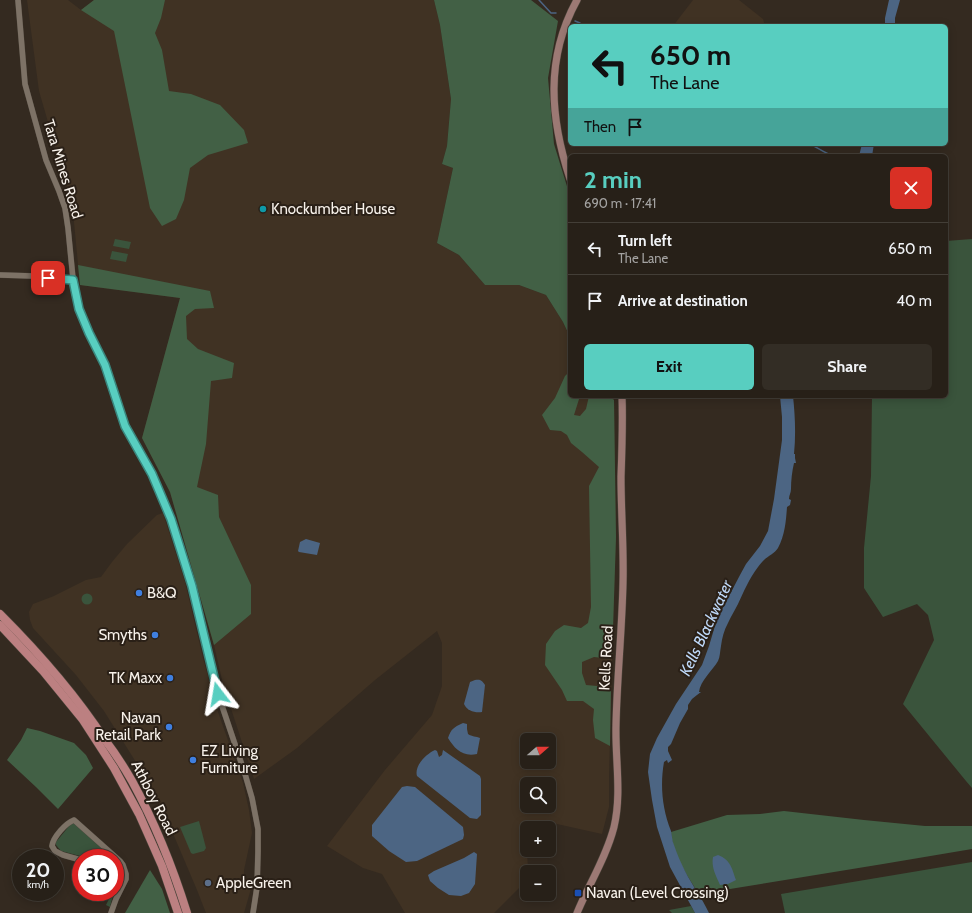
<!DOCTYPE html>
<meta charset="utf-8">
<style>
:root{--surface:#272018;--page:#332d25;--text:#f1f3f6;--muted:#a4a3a2;--line:#433e37;--accent:#58cec0}
body{margin:0;font-family:Cabin,sans-serif;background:var(--page);color:var(--text);height:100vh;display:flex;flex-direction:column;font-size:15px;white-space:nowrap}
*{box-sizing:border-box;margin:0}
p{font-size:13px;color:var(--muted)}
.icon{flex:none;width:22px;height:22px;fill:none;stroke:currentColor;stroke-width:2;stroke-linecap:round;stroke-linejoin:round}
.map{position:relative;flex:1;overflow:hidden}
.drawer{position:absolute;left:568px;top:154px;width:380px;height:244px;display:flex;flex-direction:column;background:var(--surface);border-radius:6px;box-shadow:0 2px 10px #0003,0 0 0 1px var(--line)}
.drawer>*{flex:none}
.banner{position:absolute;left:568px;top:24px;width:380px;height:122px;border-radius:6px;box-shadow:0 2px 10px #0003,0 0 0 1px var(--line);background:#58cec0;color:#111;overflow:hidden}
.needle{width:26px;rotate:70deg}
.fabs{position:absolute;left:520px;top:733px;display:grid;gap:8px}
.fabs a{display:grid;place-items:center;width:36px;height:36px;border-radius:6px;background:var(--surface);box-shadow:0 2px 10px #0003,0 0 0 1px var(--line);font-size:20px}
.speed{position:absolute;left:12px;top:849px;display:flex;gap:8px;font-size:20px;font-weight:700;text-align:center}
.speed>*{display:grid;place-content:center;width:52px;height:52px;border-radius:50%;background:var(--surface);box-shadow:0 2px 10px #0003,0 0 0 1px var(--line);line-height:1}
.speed small{font-size:10px;font-weight:400}
.speed .limit{border:6px solid #d22;background:#fff;color:#111}
.pin{position:absolute;display:grid;place-items:center;width:34px;height:34px;color:#fff;margin:-17px;border-radius:8px;box-shadow:0 2px 6px #0006}
.me{position:absolute;width:44px;margin:-22px;rotate:346deg;stroke-linejoin:round;filter:drop-shadow(0 0 3px #0008)}
.turn{display:flex;align-items:center;gap:14px;height:84px;padding:0 16px;font-size:18px}
.turn .icon{width:52px;height:52px;stroke-width:2.5}
.turn b{display:block;font-size:28px;line-height:34px}
.then{display:flex;align-items:center;height:38px;padding:0 16px;background:#0003;gap:8px;font-size:15px}
.round{display:grid;place-items:center;flex:none;width:42px;height:42px;border-radius:6px;background:var(--page)}
.headline{display:flex;align-items:center;justify-content:space-between;height:68px;padding:0 16px}
h1{font-size:24px;font-weight:700;line-height:30px;color:var(--accent)}
.cta{display:flex;gap:8px;margin-top:auto;padding:8px 16px}
.cta a{flex:1;height:46px;border-radius:6px;background:var(--accent);color:#111;font-size:16px;font-weight:700;line-height:46px;text-align:center}
.cta a+a{background:var(--page);color:var(--text)}
ul{padding:0;list-style:none}
li{display:flex;align-items:center;gap:12px;height:52px;padding:0 16px;border-top:1px solid var(--line)}
li div{flex:1}
li b{display:block;font-size:15px}
li em{font-style:normal}
.map>svg:first-child{display:block}
.built{fill:#403223;fill-rule:evenodd}
.green{fill:#3a543c}
.forest{fill:#426045}
.water{fill:#4c6583}
.lines{fill:none;stroke-linecap:round;stroke-linejoin:round}
.stream{stroke:#4c6583;stroke-width:1.5}
.street-casing{stroke:#50483f;stroke-width:6}
.secondary-casing{stroke:#50483f;stroke-width:8}
.primary-casing{stroke:#50483f;stroke-width:9}
.street{stroke:#7d7266;stroke-width:5.5}
.secondary{stroke:#9c7974;stroke-width:7}
.primary{stroke:#bc8081;stroke-width:8}
.route-casing{stroke:#39867d;stroke-width:10}
.route{stroke:#58cec0;stroke-width:7}
.culture-dot{fill:#0f9aa8;stroke:#2a2017;stroke-width:1.5}
.shop-dot{fill:#3f7fe0;stroke:#2a2017;stroke-width:1.5}
.service-dot{fill:#5c6f8a;stroke:#2a2017;stroke-width:1.5}
.transit-dot{fill:#1a4fb4;stroke:#2a2017;stroke-width:1.5}
.labels{text-anchor:middle;dominant-baseline:central;stroke-width:4;stroke-linejoin:round;paint-order:stroke}
.street-label{font-size:15px;fill:#f7f1ea;stroke:#2a2017}
.poi-label{font-size:15px;fill:#f7f1ea;stroke:#2a2017;text-anchor:start}
.water-label{font-size:16px;font-style:italic;fill:#bfd9f9;stroke:#2a2017}
</style>
<div class="map">
<svg width="972" height="913" viewBox="0 0 972 913">
<rect width="100%" height="100%" fill="#342a20"/>
<g class="built">
<path d="M 27,0 L 68,0 L 81,10 L 94,0 L 434,0 L 440,25 L 451,99 L 447,146 L 442,164 L 453,168 L 437,243 L 459,255 L 485,285 L 519,285 L 546,295 L 563,322 L 570,337 L 570,396 L 614,396 L 614,400 L 616,537 L 612,659 L 609,778 L 609,807 L 602,834 L 539,820 L 536,828 L 527,828 L 527,850 L 528,850 L 527,853 L 528,867 L 525,882 L 494,913 L 405,913 L 382,874 L 363,868 L 327,846 L 385,770 L 432,715 L 442,686 L 442,643 L 437,631 L 375,680 L 297,748 L 254,779 L 223,684 L 214,645 L 170,492 L 142,438 L 180,298 L 80,285 L 74,222 L 66,184 L 39,91 ZM 527,740 L 549,740 L 549,762 L 527,762 ZM 527,784 L 549,784 L 549,806 L 527,806 Z"/>
<polygon points="693,0 739,0 763,19 765,26 673,26"/>
<polygon points="163,513 185,582 203,658 218,712 243,783 249,810 252,833 244,870 244,885 252,885 244,913 206,913 197,890 166,817 144,775 104,711 76,675 33,628 30,620 29,612 33,604 54,596 86,580 101,577 112,562 127,544 157,515"/>
</g>
<g class="green">
<polygon points="115,239 131,242 129,249 113,246"/>
<polygon points="972,239 972,788 966,781 903,704 934,640 928,615 917,604 883,617 864,588 864,548 871,476 872,396 946,396 946,241"/>
<polygon points="112,251 128,254 126,262 110,259"/>
<circle cx="87" cy="599" r="5.5"/>
<polygon points="199,821 206,848 204,851 193,854 191,853 180,827"/>
<polygon points="73,823 79,827 112,858 92,858 92,856 88,853 87,856 84,857 61,851 56,845 56,842 70,825"/>
<polygon points="115,861 120,867 123,878 112,899 110,907 106,905 110,897 101,892 91,900 87,892 115,892"/>
<polygon points="972,862 972,913 785,913 781,894"/>
<polygon points="691,906 695,913 672,913 669,910"/>
</g>
<g class="forest">
<polygon points="94,0 165,0 161,18 155,33 162,50 169,91 191,94 220,105 244,130 248,143 208,155 190,168 184,200 176,219 162,226 150,208 114,31 81,10"/>
<polygon points="434,0 531,0 558,21 548,78 554,144 570,196 570,337 563,322 546,295 519,285 485,285 459,255 437,243 453,168 442,164 447,146 451,99 440,25"/>
<polygon points="78,265 210,291 214,308 195,309 186,316 187,339 198,349 234,363 232,378 211,381 206,444 197,487 218,495 219,517 251,585 251,614 214,645 170,492 142,438 180,298 80,285"/>
<polygon points="570,371 570,396 580,396 574,415 580,416 586,409 589,396 609,396 614,400 616,537 612,659 594,657 582,662 582,673 586,685 597,686 611,689 610,746 595,738 593,720 594,709 583,701 567,701 562,690 545,665 546,644 555,631 564,625 581,628 588,623 591,607 589,486 599,467 582,452 571,443 567,435 561,431 550,430 542,415 555,398 565,376"/>
<polygon points="27,728 40,731 74,743 86,755 93,768 58,809 36,787 7,760 21,740"/>
<path d="M 784,811 L 864,820 L 925,826 L 972,826 L 972,849 L 883,864 L 699,894 C 688,877 672,853 671,832 L 727,815 L 760,814 Z"/>
<polygon points="150,870 162,889 170,913 125,913"/>
</g>
<g class="water">
<polygon points="889,0 900,0 895,18 895,26 885,26 885,18"/>
<polygon points="862,144 874,144 872,156 859,156"/>
<path d="M 780,396 L 793,396 C 795,415 796,434 794,454 L 795,454 L 795,458 L 796,463 L 794,463 C 792,472 791,480 791,489 C 791,493 789,495 789,499 L 791,500 L 790,505 L 787,507 C 786,521 785,535 778,548 C 775,553 768,556 764,560 C 762,562 760,564 758,567 C 749,579 744,591 738,604 C 735,610 731,616 728,623 C 724,630 722,638 721,646 C 720,651 720,657 718,661 C 713,670 700,681 699,692 L 701,692 L 697,695 L 692,699 L 688,705 L 688,709 L 680,723 L 671,744 L 668,747 L 668,751 L 672,760 L 668,763 L 667,760 L 664,762 C 660,785 662,808 671,831 C 672,835 672,841 674,845 C 677,854 681,863 685,871 C 692,885 702,898 709,913 L 695,913 L 670,867 L 657,827 L 652,800 L 648,772 L 650,754 L 657,738 L 676,704 L 702,665 L 709,646 L 717,619 L 740,575 L 746,564 L 760,546 L 768,531 L 774,499 L 782,440 L 782,417 Z"/>
<polygon points="306,539 320,543 317,555 299,552 298,551 300,542"/>
<path d="M 475,680 C 480,679 482,680 485,685 L 482,712 C 475,713 467,711 464,704 L 470,682 Z"/>
<path d="M 463,723 L 467,724 L 467,729 L 468,734 C 472,737 476,736 480,738 L 477,754 C 462,757 455,749 448,738 C 451,729 454,727 463,723 Z"/>
<path d="M 435,750 L 437,751 L 439,757 L 442,755 L 443,750 L 480,776 L 481,779 L 481,815 L 477,819 L 470,818 L 417,776 C 414,766 426,754 435,750 Z"/>
<polygon points="407,786 415,787 463,827 464,835 463,839 417,861 406,862 389,851 372,836 372,825 402,787"/>
<polygon points="474,852 477,854 475,884 469,893 461,896 449,895 438,888 430,881 428,875 434,871 464,858"/>
<path d="M 718,855 C 731,860 732,869 736,880 L 728,884 L 720,885 C 716,876 711,867 713,857 Z"/>
</g>
<g class="lines">
<g class="stream">
<polyline points="539,0 551,13 556,13"/>
<polyline points="575,21 580,23"/>
<path d="M 810,144 C 818,148 826,154 834,156"/>
</g>
<defs>
<g id="street">
<polyline points="18,0 25,84 46,160 59,191 65,208 68,228 74,289 79,309 89,333 105,365 125,426 152,474 171,519 191,586 218,694 245,774 252,798 258,829 258,852 257,887 253,913"/>
<polyline points="0,275 33,276 60,279 73,280"/>
<path d="M 81,860 L 63,855 L 55,851 L 52,846 C 53,837 66,823 74,820 L 120,861 L 123,865 L 126,874 L 126,879 L 116,899 L 111,913"/>
</g>
<g id="secondary">
<path d="M 570,179 C 550,118 545,58 577,0"/>
<path d="M 577,913 C 589,884 606,858 614,827 C 622,793 615,759 616,725 C 617,678 622,630 623,583 C 624,548 621,513 621,477 C 622,450 623,423 622,396"/>
</g>
<g id="primary">
<path d="M 0,614 C 39,653 75,694 105,740 C 115,753 124,767 132,781 C 155,823 173,868 187,913"/>
<polyline points="0,625 43,671 83,720 114,768 139,814 151,841 162,866 178,913"/>
</g>
</defs>
<use href="#street" class="street-casing"/>
<use href="#secondary" class="secondary-casing"/>
<use href="#primary" class="primary-casing"/>
<use href="#street" class="street"/>
<use href="#secondary" class="secondary"/>
<use href="#primary" class="primary"/>
</g>
<g class="lines">
<defs>
<polyline id="route" points="48,278 73,280 79,309 89,333 105,365 125,426 152,474 171,519 192,586 218,694"/>
</defs>
<use href="#route" class="route-casing"/>
<use href="#route" class="route"/>
</g>
<circle class="culture-dot" cx="263" cy="209" r="4"/>
<g class="shop-dot">
<circle cx="139" cy="593" r="4"/>
<circle cx="155" cy="635" r="4"/>
<circle cx="170" cy="678" r="4"/>
<circle cx="169" cy="727" r="4"/>
<circle cx="193" cy="760" r="4"/>
</g>
<circle class="service-dot" cx="208" cy="883" r="4"/>
<rect class="transit-dot" x="574" y="889" width="8" height="8" rx="2"/>
<g class="labels">
<g class="street-label">
<text transform="translate(63 169) rotate(73)">Tara Mines Road</text>
<text transform="translate(606 658) rotate(-87)">Kells Road</text>
<text transform="translate(154 798) rotate(63)">Athboy Road</text>
</g>
<g class="poi-label">
<text x="271" y="209">Knockumber House</text>
<text x="147" y="593">B&amp;Q</text>
<text x="147" y="635" text-anchor="end">Smyths</text>
<text x="162" y="678" text-anchor="end">TK Maxx</text>
<text x="161" y="718" text-anchor="end">Navan<tspan x="161" dy="17">Retail Park</tspan></text>
<text x="201" y="751">EZ Living<tspan x="201" dy="17">Furniture</tspan></text>
<text x="216" y="883">AppleGreen</text>
<text x="586" y="893">Navan (Level Crossing)</text>
</g>
<g class="water-label">
<text transform="translate(706 628) rotate(-65)">Kells Blackwater</text>
</g>
</g>
</svg>
<div class="fabs">
<a><svg class="needle" viewBox="-14 -14 28 28"><path d="M0-13l5 13h-10z" fill="#e53935"/><path d="M0 13l5-13h-10z" fill="#a4a3a2"/></svg></a>
<a><svg class="icon" aria-label="search" viewBox="0 0 24 24"><circle cx="10" cy="10" r="6"/><path d="M15 15l6 6"/></svg></a>
<a>+</a>
<a>−</a>
</div>
<div class="speed"><div>20<small>km/h</small></div><div class="limit">30</div></div>
<div class="pin" style="left:48px;top:278px;background:#d93025"><svg class="icon" aria-label="arrive" viewBox="0 0 24 24"><path d="M6 21V4h12l-3 4 3 4H6"/></svg></div>
<svg class="me" style="left:218px;top:694px" viewBox="-20 -20 40 40"><path d="M0-17L14 15 0 8-14 15z" fill="#58cec0" stroke="#fff" stroke-width="4"/></svg>
<div class="banner">
<div class="turn"><svg class="icon" aria-label="left" viewBox="0 0 24 24"><path d="M17 20v-9H6M10 6l-5 5 5 5"/></svg><div><b>650 m</b>The Lane</div></div>
<div class="then">Then<svg class="icon" aria-label="arrive" viewBox="0 0 24 24"><path d="M6 21V4h12l-3 4 3 4H6"/></svg></div>
</div>
<section class="drawer">
<div class="headline"><div><h1>2 min</h1><p>690 m · 17:41</p></div><a class="round" style="background:#d93025;color:#fff"><svg class="icon" aria-label="close" viewBox="0 0 24 24"><path d="M6 6l12 12M18 6L6 18"/></svg></a></div>
<ul>
<li><svg class="icon" aria-label="left" viewBox="0 0 24 24"><path d="M17 20v-9H6M10 6l-5 5 5 5"/></svg><div><b>Turn left</b><p>The Lane</p></div><em>650 m</em></li>
<li><svg class="icon" aria-label="arrive" viewBox="0 0 24 24"><path d="M6 21V4h12l-3 4 3 4H6"/></svg><div><b>Arrive at destination</b></div><em>40 m</em></li>
</ul>
<div class="cta"><a>Exit</a><a>Share</a></div>
</section>
</div>
